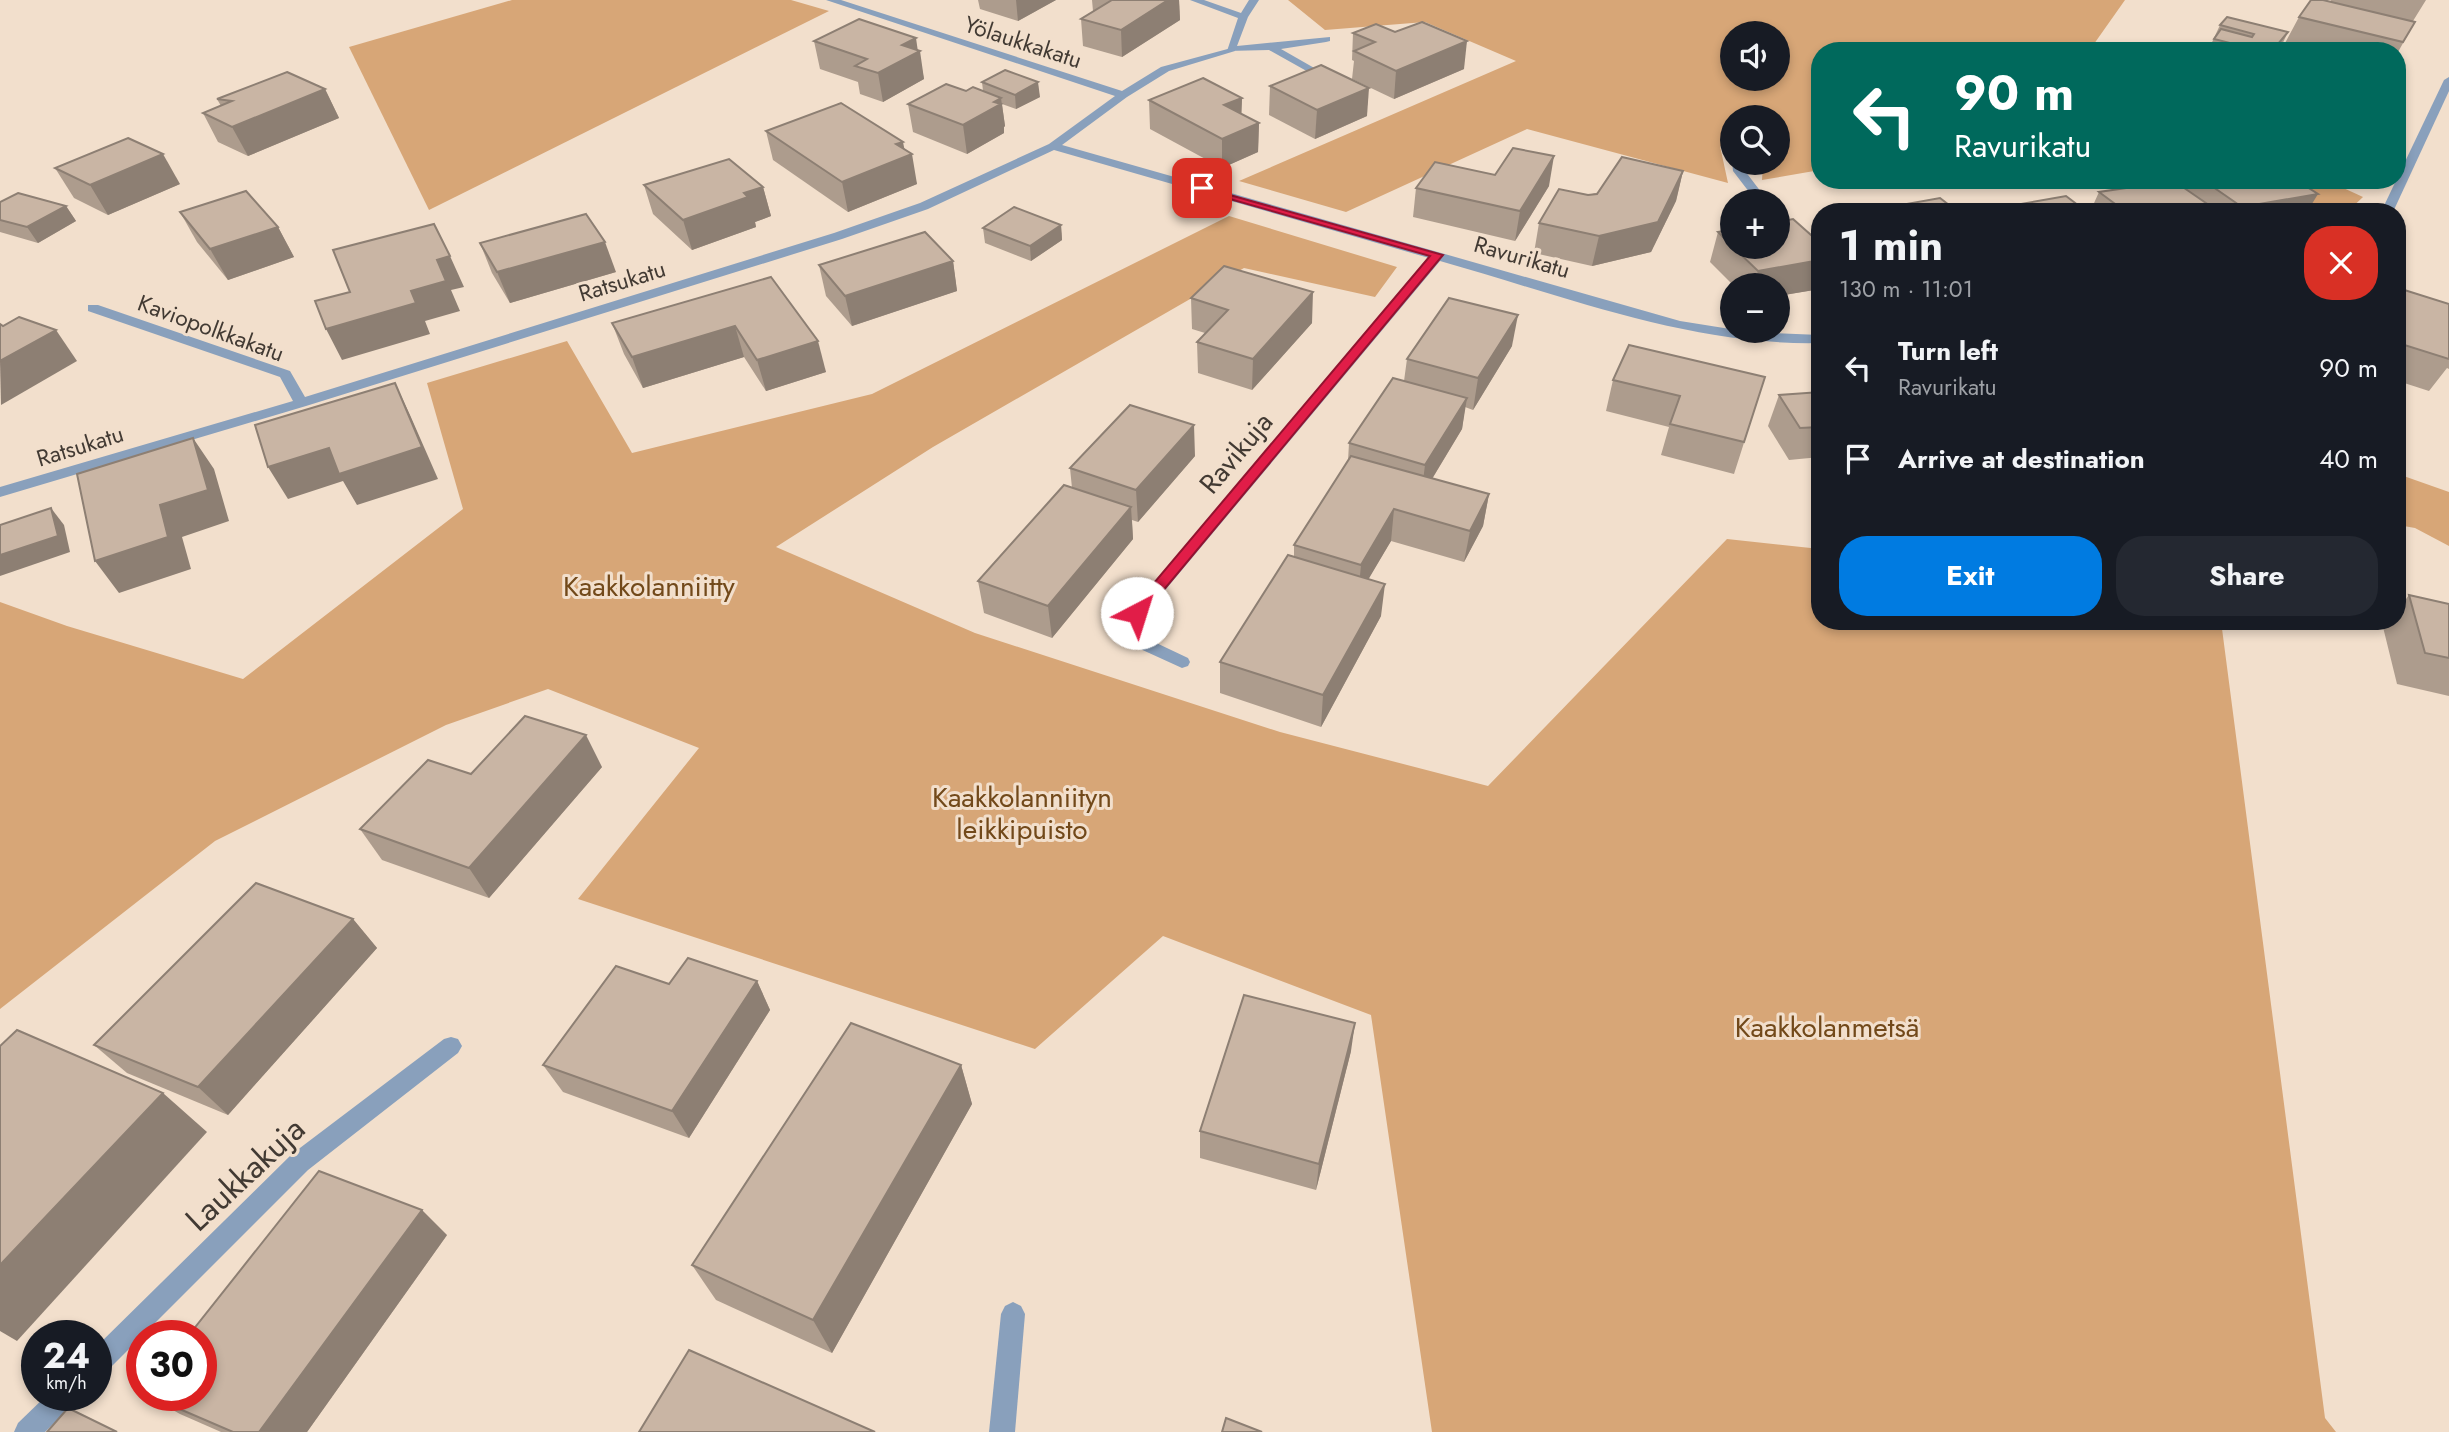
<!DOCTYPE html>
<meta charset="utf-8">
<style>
:root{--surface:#171b24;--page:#242831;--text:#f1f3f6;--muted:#9ea1a6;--accent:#007be1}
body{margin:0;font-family:Jost,sans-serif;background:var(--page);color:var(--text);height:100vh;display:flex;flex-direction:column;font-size:26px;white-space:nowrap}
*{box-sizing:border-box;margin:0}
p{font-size:23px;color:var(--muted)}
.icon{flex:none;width:38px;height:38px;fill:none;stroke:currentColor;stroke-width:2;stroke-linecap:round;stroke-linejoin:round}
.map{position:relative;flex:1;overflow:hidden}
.side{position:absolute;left:1811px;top:203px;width:595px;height:427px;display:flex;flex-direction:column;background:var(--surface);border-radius:28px;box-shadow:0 4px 10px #0003}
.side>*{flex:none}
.hud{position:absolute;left:1811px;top:42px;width:595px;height:147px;border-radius:28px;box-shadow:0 4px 10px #0003;background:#00695c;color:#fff;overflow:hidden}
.fabs{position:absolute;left:1720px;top:21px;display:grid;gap:14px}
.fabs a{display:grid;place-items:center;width:70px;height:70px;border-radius:50%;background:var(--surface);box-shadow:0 4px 10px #0003;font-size:35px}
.speed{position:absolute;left:21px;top:1320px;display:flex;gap:14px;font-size:35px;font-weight:700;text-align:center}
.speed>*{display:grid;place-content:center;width:91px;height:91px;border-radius:50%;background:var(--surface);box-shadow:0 4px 10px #0003;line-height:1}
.speed small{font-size:18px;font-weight:400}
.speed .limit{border:10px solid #d22;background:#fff;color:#111}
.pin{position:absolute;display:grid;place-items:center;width:60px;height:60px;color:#fff;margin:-30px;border-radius:14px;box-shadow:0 4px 10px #0006}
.me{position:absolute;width:77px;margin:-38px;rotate:40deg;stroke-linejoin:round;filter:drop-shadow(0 0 5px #0008)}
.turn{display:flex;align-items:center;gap:24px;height:147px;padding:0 28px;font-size:32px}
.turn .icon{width:91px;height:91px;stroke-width:2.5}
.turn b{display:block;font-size:49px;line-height:60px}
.round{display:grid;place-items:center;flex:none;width:74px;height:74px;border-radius:28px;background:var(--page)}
.overview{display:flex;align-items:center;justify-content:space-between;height:119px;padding:0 28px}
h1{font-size:42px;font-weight:700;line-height:52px}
.action{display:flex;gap:14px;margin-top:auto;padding:14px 28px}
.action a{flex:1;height:80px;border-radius:28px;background:var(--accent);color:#fff;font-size:28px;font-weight:700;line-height:80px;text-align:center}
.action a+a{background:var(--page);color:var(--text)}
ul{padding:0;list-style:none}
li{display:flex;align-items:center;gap:21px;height:91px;padding:0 28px}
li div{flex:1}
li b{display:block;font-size:26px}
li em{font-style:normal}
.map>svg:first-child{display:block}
.green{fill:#d7a677;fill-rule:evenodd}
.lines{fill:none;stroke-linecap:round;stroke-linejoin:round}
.service{fill:#89a0bc;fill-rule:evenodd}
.minor{fill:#89a0bc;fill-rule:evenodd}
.wall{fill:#ad9c8d}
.shaded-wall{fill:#8d7f73}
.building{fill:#c9b5a4;stroke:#8d7f73;stroke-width:2}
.route{fill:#e11d48;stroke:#92132f;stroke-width:2}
.labels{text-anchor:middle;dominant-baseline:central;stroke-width:6;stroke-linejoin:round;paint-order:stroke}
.far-street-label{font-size:23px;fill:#423a33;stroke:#f2dfcc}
.street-label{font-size:28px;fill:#423a33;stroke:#f2dfcc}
.park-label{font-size:28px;fill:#72491a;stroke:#f2dfcc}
.near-street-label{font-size:33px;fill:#423a33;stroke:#f2dfcc}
</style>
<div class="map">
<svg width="2449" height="1432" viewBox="0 0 2449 1432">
<rect width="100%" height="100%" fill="#f2dfcc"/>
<g class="green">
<polygon points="512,0 791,0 829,11 429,210 349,47"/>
<path d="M 1288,0 L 2125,0 L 2089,51 L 1820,51 L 1820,170 L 1762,180 L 1763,163 L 1778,163 L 1778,117 L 1732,117 L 1732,152 L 1720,146 L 1728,183 L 1527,129 L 1346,212 L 1239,181 L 1516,61 L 1425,22 L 1325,30 ZM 1732,33 L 1778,33 L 1778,79 L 1732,79 Z"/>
<polygon points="2263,180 2326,180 2363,197 2347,212 2331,212"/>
<polygon points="1229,216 1397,267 1375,297 1244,268 933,447 776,547 975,633 1280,732 1488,786 1727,539 1820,549 1820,621 2221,621 2325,1418 2336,1432 1432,1432 1371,1015 1163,936 1035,1049 578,899 699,748 548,689 446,725 215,841 0,1009 0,602 67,626 243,679 463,509 427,383 567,341 632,453 872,394"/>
<polygon points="2398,474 2449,492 2449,546 2415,528 2398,525"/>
</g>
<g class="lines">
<g class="service">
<polygon points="1190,0 1204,0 1241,13 1249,0 1259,0 1248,17 1237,46 1330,37 1330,41 1326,42 1281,49 1337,81 1328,83 1269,50 1227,51 1238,18"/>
<polygon points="1732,161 1743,163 1745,171 1768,201 1756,201 1733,171"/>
<polygon points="1778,213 1820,249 1820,260 1778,224"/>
</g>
<g class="minor">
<path d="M 826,0 L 841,0 L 1122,91 L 1161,67 L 1235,47 L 1235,51 L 1169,71 L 1127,97 L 1062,145 L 1680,321 L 1749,332 L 1820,335 L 1820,343 C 1690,346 1564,296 1440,261 L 1131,631 L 1188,658 L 1190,662 L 1188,666 L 1182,668 L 1114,637 L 1112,633 L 1429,258 L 1054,150 L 928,209 L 842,239 L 306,406 L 0,497 L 0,487 L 293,401 L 280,377 L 88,311 L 88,305 L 98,305 L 290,371 L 305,397 L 834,233 L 920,203 L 1049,144 L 1115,96 Z"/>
<polygon points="2449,77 2449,91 2393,212 2381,212 2444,80"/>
<polygon points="451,1037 458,1039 462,1046 458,1053 308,1170 105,1373 96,1376 96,1347 292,1154 444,1039"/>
<polygon points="1013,1302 1021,1306 1025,1314 1015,1432 989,1432 1001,1314 1005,1306"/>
<polygon points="47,1395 77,1395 74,1404 45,1432 14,1432 18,1423"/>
</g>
</g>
<g class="wall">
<polygon points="978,0 1056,0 1018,21 980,9"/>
<polygon points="1092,0 1179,0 1180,20 1122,57 1083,46 1081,19 1093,11"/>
<polygon points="2331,0 2426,0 2413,21 2415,22 2398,52 2398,51 2309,51 2284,45 2299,17 2330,2"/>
<polygon points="2220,25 2288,32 2279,51 2208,51"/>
<polygon points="1353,33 1464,69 1394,99 1352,79 1354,61 1352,60"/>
<polygon points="814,41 918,50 924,79 883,102 860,94 858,82 820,69"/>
<polygon points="982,82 1040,97 1016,109 1002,104 1005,126 1004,127 1004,133 967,154 913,132 908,104 966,91 983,91"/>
<polygon points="1270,86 1367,116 1315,139 1269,115"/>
<polygon points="325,89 339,118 248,156 218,142 203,113 221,106 217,99"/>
<polygon points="1242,98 1241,114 1259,123 1258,152 1222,168 1150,129 1149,100"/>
<polygon points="766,131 904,149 917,184 848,212 773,160"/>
<polygon points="55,168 180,184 108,215 74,198"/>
<polygon points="1683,171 1676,201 1651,252 1592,266 1534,253 1539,223 1588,195"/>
<polygon points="2186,180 2296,180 2307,212 2090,212 2099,192 2182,186"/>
<polygon points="644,185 763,187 771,216 755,222 756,227 692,250 653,214"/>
<polygon points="1549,186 1515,241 1413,217 1416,188"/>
<polygon points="0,202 66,206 76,221 38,243 0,232"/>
<polygon points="180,212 278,227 294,257 228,280 197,242"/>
<polygon points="1061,225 1062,240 1031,261 985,243 983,228"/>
<polygon points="1718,232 1820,243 1820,289 1778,296 1778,285 1733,285 1710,262"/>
<polygon points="480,243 616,272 510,303 492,273"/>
<polygon points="953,261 957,291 852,326 826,296 819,265"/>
<polygon points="771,277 826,372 766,391 744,357 643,388 624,354 612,323"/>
<polygon points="2398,288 2449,304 2449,369 2447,368 2429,391 2398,381"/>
<polygon points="1191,298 1312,323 1252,390 1198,373 1197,342 1205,333 1192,329"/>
<polygon points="1512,346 1473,410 1465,407 1462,429 1432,479 1489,494 1483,526 1464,562 1391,541 1368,579 1381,616 1321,727 1220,693 1220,662 1294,557 1294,545 1348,461 1349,443 1404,381 1407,359"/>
<polygon points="1765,377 1734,474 1661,455 1669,427 1606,411 1613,380"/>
<polygon points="1820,392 1820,457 1789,460 1768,426 1779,395"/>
<polygon points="1195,456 1138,522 1132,520 1133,539 1052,638 984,613 978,581 1072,488 1070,468"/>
<polygon points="2409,595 2449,604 2449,696 2397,684 2383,627 2388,621 2398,621 2398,610"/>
<polygon points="602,767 489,898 382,860 360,829 471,774"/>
<polygon points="353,919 377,948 228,1115 127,1073 94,1045"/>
<polygon points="757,981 770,1010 689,1138 563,1092 543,1065 669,984"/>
<polygon points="1351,1051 1316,1190 1200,1158 1200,1131"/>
<polygon points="961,1065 972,1104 832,1353 716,1300 692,1265"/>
<polygon points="447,1235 307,1432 221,1432 180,1414 146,1395"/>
</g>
<g class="shaded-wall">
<polygon points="1016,0 1056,0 1018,21"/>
<polygon points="1168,0 1179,0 1180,20 1122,57 1121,30"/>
<polygon points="916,38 918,52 920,51 924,79 883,102 878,73 902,45"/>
<polygon points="1467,41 1464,69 1394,99 1396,71"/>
<polygon points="1038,82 1040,97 1016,109 1015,95"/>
<polygon points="1369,88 1367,116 1315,139 1317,110"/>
<polygon points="325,89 339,118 248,156 232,127"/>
<polygon points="1001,98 1005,126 1004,127 1004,133 967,154 963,125 994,102"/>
<polygon points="1242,98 1241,126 1224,105"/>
<polygon points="1259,123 1258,152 1222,168 1222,139"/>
<polygon points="903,142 906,157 912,154 917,184 848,212 842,182 896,144"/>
<polygon points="163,154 180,184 108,215 90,185"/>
<polygon points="1554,156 1549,186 1515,241 1520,211"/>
<polygon points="1683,171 1676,201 1651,252 1592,266 1599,236"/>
<polygon points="763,187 771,216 755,222 756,227 692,250 683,220 744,193"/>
<polygon points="2318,194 2307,212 2239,212 2242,207"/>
<polygon points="66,206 76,221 38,243 27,227"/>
<polygon points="1061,225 1062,240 1031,261 1030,246"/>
<polygon points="278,227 294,257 228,280 210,249"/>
<polygon points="605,242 616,272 510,303 497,272"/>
<polygon points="450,256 464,287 451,290 460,311 425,321 430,334 342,360 326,329 411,291 437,260"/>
<polygon points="1820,260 1820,289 1778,296 1778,285 1754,285 1758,271"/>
<polygon points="953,261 957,291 852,326 845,296"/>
<polygon points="1313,292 1312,323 1252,390 1253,359"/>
<polygon points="1518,315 1512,346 1473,410 1478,378"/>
<polygon points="735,326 744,357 643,388 632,357"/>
<polygon points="56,330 77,361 1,405 0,361"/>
<polygon points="818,341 826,372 766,391 757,360"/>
<polygon points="395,383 410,415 438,479 357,505 343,481 288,499 268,467"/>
<polygon points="1467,398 1462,429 1421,497 1425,465"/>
<polygon points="1194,425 1195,456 1138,522 1136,490"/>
<polygon points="193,438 214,469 229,521 182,537 191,569 119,593 95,561 160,505"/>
<polygon points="1489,494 1483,526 1464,562 1470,531"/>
<polygon points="1131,507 1133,539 1052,638 1048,606"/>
<polygon points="51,508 64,525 70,552 0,576 0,555"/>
<polygon points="1394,509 1391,541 1358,597 1361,565"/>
<polygon points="1385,584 1381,616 1321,727 1323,695"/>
<polygon points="586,735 602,767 489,898 469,868"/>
<polygon points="353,919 377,948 228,1115 198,1087"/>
<polygon points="757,981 770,1010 689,1138 672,1111"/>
<polygon points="1355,1023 1351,1051 1316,1190 1319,1164"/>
<polygon points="961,1065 972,1104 832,1353 813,1320"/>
<polygon points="163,1093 207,1132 17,1341 0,1331 0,1265"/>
<polygon points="422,1210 447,1235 307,1432 259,1432"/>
</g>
<g class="building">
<polygon points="1112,0 1168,0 1121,30 1081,19"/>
<polygon points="2311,0 2323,0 2415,22 2403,42 2299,17"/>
<polygon points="2227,17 2288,32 2278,44 2282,45 2278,51 2261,51 2214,39 2221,29 2252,37 2254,34 2220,25"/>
<polygon points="859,19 916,38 902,45 920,51 878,73 855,66 867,59 814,41"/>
<polygon points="1422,22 1467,41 1396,71 1354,51 1375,42 1353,33 1376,24 1395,32"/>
<polygon points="1321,65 1369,88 1317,110 1270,86"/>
<polygon points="1005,70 1038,82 1015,95 982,82"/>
<polygon points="287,72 325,89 232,127 203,113 232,101 217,99"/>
<polygon points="1203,78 1242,98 1224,105 1259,123 1222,139 1149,100"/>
<polygon points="946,84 966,91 973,87 1001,98 994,102 1001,104 963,125 908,104"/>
<polygon points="841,103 903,142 896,144 912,154 842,182 766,131"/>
<polygon points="128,138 163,154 90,185 55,168"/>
<polygon points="1513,148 1554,156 1520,211 1416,188 1435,162 1495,175"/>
<polygon points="1622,157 1683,171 1658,222 1599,236 1539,223 1559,189 1588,195 1597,194"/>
<polygon points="729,159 763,187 744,193 748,197 683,220 644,185"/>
<polygon points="2203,180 2296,180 2318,194 2242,207"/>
<polygon points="2174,181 2219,212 2126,212 2099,192"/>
<polygon points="246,191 278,227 210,249 180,212"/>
<polygon points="18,193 66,206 27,227 0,220 0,202"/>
<polygon points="2066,196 2087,212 1989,212 1987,210"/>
<polygon points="1940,198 1958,212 1862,212"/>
<polygon points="1014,207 1061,225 1030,246 983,228"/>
<polygon points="586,214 605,242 497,272 480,243"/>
<polygon points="1793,219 1820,243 1820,260 1758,271 1733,247 1778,247 1778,222"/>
<polygon points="434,224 450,256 437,260 446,281 411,291 416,303 326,329 315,301 350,292 333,250"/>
<polygon points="1732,230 1732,246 1718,232"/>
<polygon points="925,232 953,261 845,296 819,265"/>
<polygon points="1224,266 1313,292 1253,359 1197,342 1228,310 1191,298"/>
<polygon points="771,277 818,341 757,360 735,326 632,357 612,323"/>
<polygon points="2398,288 2449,304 2449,359 2398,343"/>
<polygon points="1449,298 1518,315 1478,378 1407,359"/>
<polygon points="19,317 56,330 0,361 0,324 3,326"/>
<polygon points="1629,345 1765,377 1744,442 1670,424 1680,396 1613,380"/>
<polygon points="1393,378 1467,398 1425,465 1349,443"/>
<polygon points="395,383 422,447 339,474 329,448 268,467 255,425"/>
<polygon points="1820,392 1820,427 1800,428 1779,395"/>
<polygon points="1130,405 1194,425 1136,490 1070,468"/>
<polygon points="193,438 208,490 160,505 168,537 95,561 77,474"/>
<polygon points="1351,456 1489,494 1470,531 1394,509 1361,565 1294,545"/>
<polygon points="1064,485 1131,507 1048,606 978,581"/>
<polygon points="51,508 58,536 0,555 0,525"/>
<polygon points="1288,555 1385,584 1323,695 1220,662"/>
<polygon points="2409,595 2449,604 2449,658 2425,653"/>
<polygon points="525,716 586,735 469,868 360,829 428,760 471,774"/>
<polygon points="256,883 353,919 198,1087 94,1045"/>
<polygon points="688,958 757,981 672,1111 543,1065 616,966 669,984"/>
<polygon points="1244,995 1355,1023 1319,1164 1200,1131"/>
<polygon points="851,1023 961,1065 813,1320 692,1265"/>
<polygon points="17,1030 163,1093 0,1265 0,1046"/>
<polygon points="319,1171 422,1210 259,1432 233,1432 147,1395 201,1395 201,1335 189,1335"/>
<polygon points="689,1350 875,1432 639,1432"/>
<polygon points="68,1408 117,1432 47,1432"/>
<polygon points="1226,1418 1262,1432 1222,1432"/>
</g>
<polygon class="route" points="1198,186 1443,255 1142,616 1132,616 1130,613 1132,609 1430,256 1198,190"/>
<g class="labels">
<g class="far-street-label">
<text transform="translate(1023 42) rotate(18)">Yölaukkakatu</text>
<text transform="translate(1522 257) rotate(16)">Ravurikatu</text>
<text transform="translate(622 281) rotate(-17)">Ratsukatu</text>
<text transform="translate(211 328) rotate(20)">Kaviopolkkakatu</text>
<text transform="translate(80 446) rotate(-17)">Ratsukatu</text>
</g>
<g class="street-label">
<text transform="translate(1236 453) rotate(-50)">Ravikuja</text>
</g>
<g class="park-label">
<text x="649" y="586">Kaakkolanniitty</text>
<text x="1022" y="797">Kaakkolanniityn<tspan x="1022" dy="32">leikkipuisto</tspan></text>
<text x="1827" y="1027">Kaakkolanmetsä</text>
</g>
<g class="near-street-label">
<text transform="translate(245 1174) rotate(-43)">Laukkakuja</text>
</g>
</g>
</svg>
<div class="fabs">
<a><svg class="icon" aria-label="sound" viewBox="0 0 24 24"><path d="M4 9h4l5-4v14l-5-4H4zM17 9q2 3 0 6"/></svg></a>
<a><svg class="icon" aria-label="search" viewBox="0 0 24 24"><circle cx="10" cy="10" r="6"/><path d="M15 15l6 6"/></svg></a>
<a>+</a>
<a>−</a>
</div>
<div class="speed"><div>24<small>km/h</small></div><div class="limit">30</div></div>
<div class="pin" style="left:1202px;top:188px;background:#d93025"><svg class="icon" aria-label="arrive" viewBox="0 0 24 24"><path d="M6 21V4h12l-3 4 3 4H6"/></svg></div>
<svg class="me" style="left:1137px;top:613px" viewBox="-20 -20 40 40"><circle r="19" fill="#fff"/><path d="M0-13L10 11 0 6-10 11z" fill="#e11d48"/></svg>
<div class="hud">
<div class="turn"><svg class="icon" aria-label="left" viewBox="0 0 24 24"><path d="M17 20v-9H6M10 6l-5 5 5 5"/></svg><div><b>90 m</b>Ravurikatu</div></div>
</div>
<section class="side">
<div class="overview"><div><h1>1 min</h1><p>130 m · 11:01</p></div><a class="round" style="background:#d93025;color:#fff"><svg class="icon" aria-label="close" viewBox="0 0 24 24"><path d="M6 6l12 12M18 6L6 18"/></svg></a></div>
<ul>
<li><svg class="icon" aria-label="left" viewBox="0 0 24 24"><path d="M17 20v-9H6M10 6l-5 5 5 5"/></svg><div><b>Turn left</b><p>Ravurikatu</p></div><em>90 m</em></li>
<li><svg class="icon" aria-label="arrive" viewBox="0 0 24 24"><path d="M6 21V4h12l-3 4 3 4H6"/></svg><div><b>Arrive at destination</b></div><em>40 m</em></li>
</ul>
<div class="action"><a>Exit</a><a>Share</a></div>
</section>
</div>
